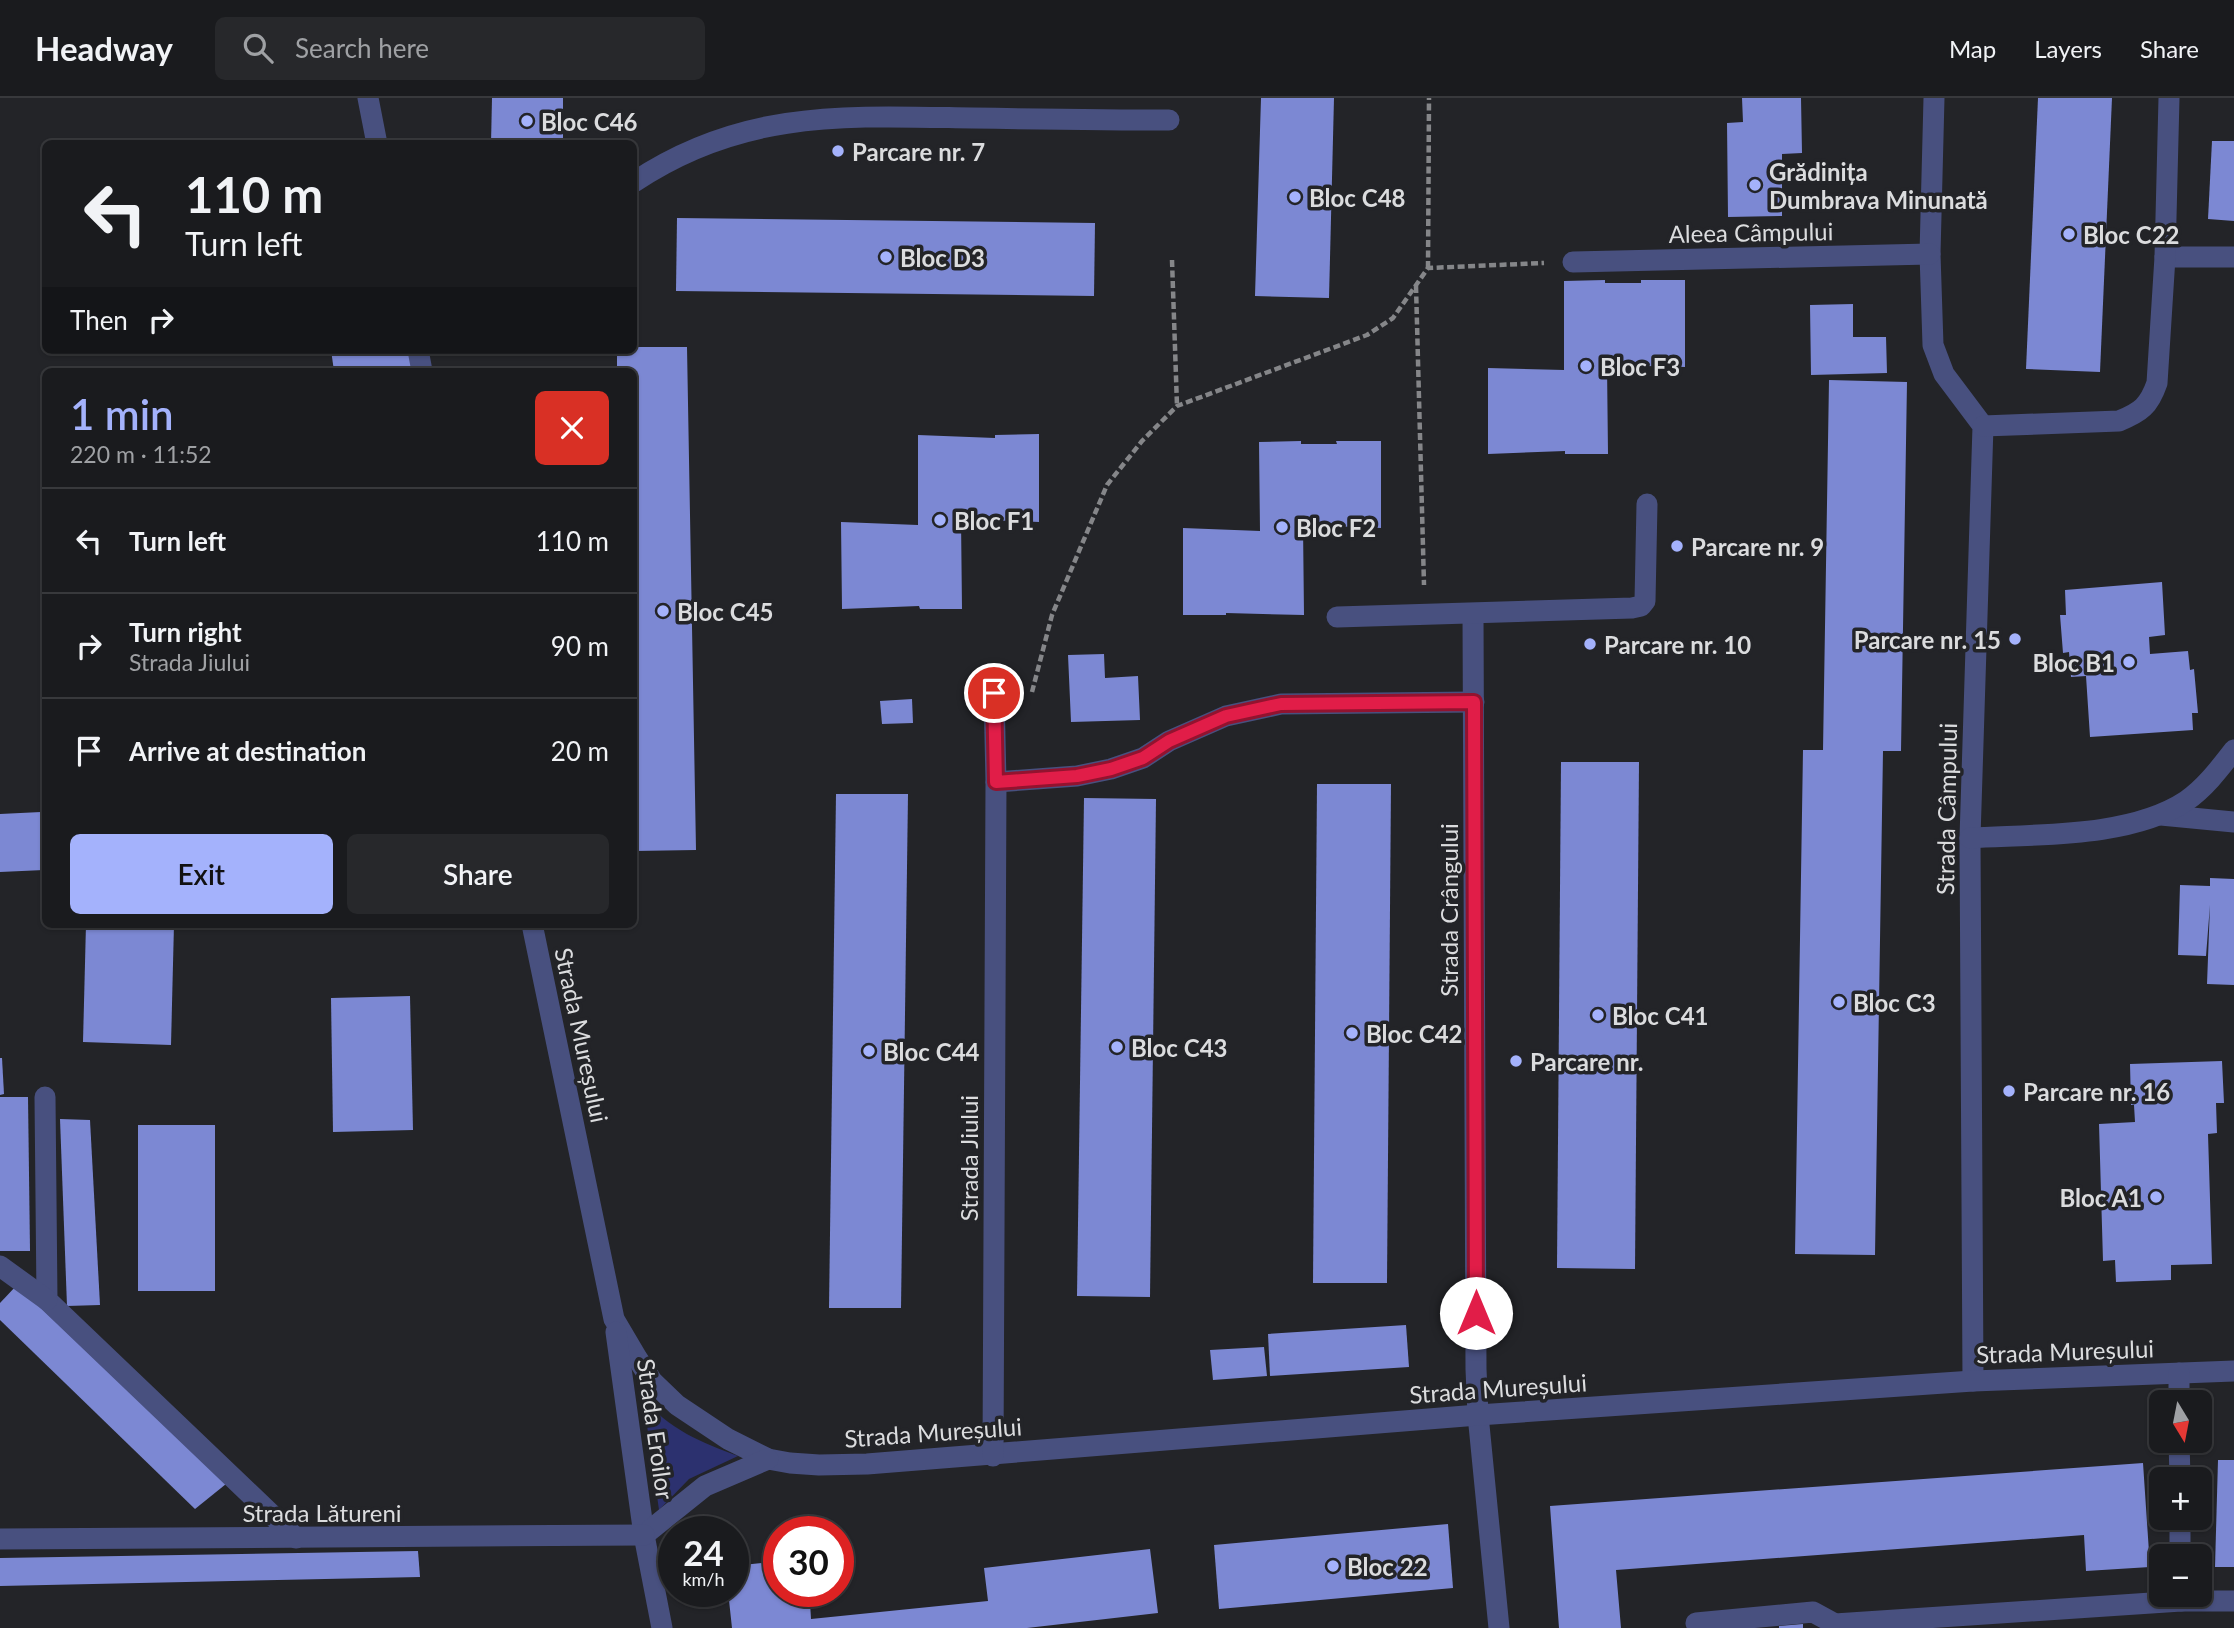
<!DOCTYPE html>
<meta charset="utf-8">
<style>
:root{--surface:#1a1b1e;--page:#27282b;--text:#f1f3f6;--muted:#9fa1a4;--line:#38393c;--accent:#a4b2fc}
body{margin:0;font-family:Lato,sans-serif;background:var(--page);color:var(--text);height:100vh;display:flex;flex-direction:column;font-size:26px;white-space:nowrap}
*{box-sizing:border-box;margin:0}
p{font-size:23px;color:var(--muted)}
.icon{flex:none;width:38px;height:38px;fill:none;stroke:currentColor;stroke-width:2;stroke-linecap:round;stroke-linejoin:round}
.map{position:relative;flex:1;overflow:hidden}
.side{position:absolute;left:42px;top:270px;width:595px;height:560px;display:flex;flex-direction:column;background:var(--surface);border-radius:10px;box-shadow:0 2px 5px #0004,0 0 0 2px var(--line)}
.side>*{flex:none}
.banner{position:absolute;left:42px;top:42px;width:595px;height:214px;border-radius:10px;box-shadow:0 2px 5px #0004,0 0 0 2px var(--line);background:#1a1b1e;color:var(--text);overflow:hidden}
.needle{width:46px;rotate:170deg}
.controls{position:absolute;left:2149px;top:1292px;display:grid;gap:14px}
.controls a{display:grid;place-items:center;width:63px;height:63px;border-radius:10px;background:var(--surface);box-shadow:0 2px 5px #0004,0 0 0 2px var(--line);font-size:35px}
.speed{position:absolute;left:658px;top:1418px;display:flex;gap:14px;font-size:35px;font-weight:700;text-align:center}
.speed>*{display:grid;place-content:center;width:91px;height:91px;border-radius:50%;background:var(--surface);box-shadow:0 2px 5px #0004,0 0 0 2px var(--line);line-height:1}
.speed small{font-size:18px;font-weight:400}
.speed .limit{border:10px solid #d22;background:#fff;color:#111}
.pin{position:absolute;display:grid;place-items:center;width:60px;height:60px;color:#fff;margin:-30px;border:4px solid #fff;border-radius:50%;box-shadow:0 2px 7px #0007}
.me{position:absolute;width:77px;margin:-38px;rotate:0deg;stroke-linejoin:round;filter:drop-shadow(0 0 5px #0008)}
.turn{display:flex;align-items:center;gap:24px;height:147px;padding:0 28px;font-size:32px}
.turn .icon{width:91px;height:91px;stroke-width:2.5}
.turn b{display:block;font-size:49px;line-height:60px}
.then{display:flex;align-items:center;height:66px;padding:0 28px;background:#0003;gap:14px;font-size:26px}
.round{display:grid;place-items:center;flex:none;width:74px;height:74px;border-radius:10px;background:var(--page)}
.overview{display:flex;align-items:center;justify-content:space-between;height:119px;padding:0 28px}
h1{font-size:42px;font-weight:600;line-height:52px;color:var(--accent)}
.cta{display:flex;gap:14px;margin-top:auto;padding:14px 28px}
.cta a{flex:1;height:80px;border-radius:10px;background:var(--accent);color:#111;font-size:28px;font-weight:600;line-height:80px;text-align:center}
.cta a+a{background:var(--page);color:var(--text)}
ul{padding:0;list-style:none}
li{display:flex;align-items:center;gap:21px;height:105px;padding:0 28px;border-top:2px solid var(--line)}
li div{flex:1}
li b{display:block;font-size:26px}
li em{font-style:normal}
header{display:flex;align-items:center;gap:42px;box-sizing:border-box;height:98px;padding:0 35px;background:var(--surface);border-bottom:2px solid var(--line)}
header strong{font-size:33px}
nav{display:flex;gap:38px;margin-inline-start:auto;font-size:24px}
.search{width:490px;height:63px;background:var(--page);display:flex;align-items:center;gap:18px;box-sizing:border-box;padding:0 24px;border-radius:10px;color:var(--muted);font-size:26px}
.map>svg:first-child{display:block}
.green{fill:#2c316f}
.building{fill:#7c88d3}
.lines{fill:none;stroke-linecap:round;stroke-linejoin:round}
.path{stroke:#858689;stroke-width:4.5;stroke-dasharray:7 3.5;stroke-linecap:butt}
.minor{stroke:#48507f;stroke-width:21}
.route-casing{stroke:#92132f;stroke-width:18}
.route{stroke:#e11d48;stroke-width:12}
.poi-dot{fill:#a4b2fc;stroke:#232428;stroke-width:2.5}
.labels{text-anchor:middle;dominant-baseline:central;stroke-width:7;stroke-linejoin:round;paint-order:stroke}
.poi-label{font-size:24px;font-weight:bold;fill:#dbdcde;stroke:#232428;text-anchor:start}
.street-label{font-size:24px;fill:#dbdcde;stroke:#232428}
</style>
<header>
<strong>Headway</strong>
<div class="search"><svg class="icon" aria-label="search" viewBox="0 0 24 24"><circle cx="10" cy="10" r="6"/><path d="M15 15l6 6"/></svg>Search here</div>
<nav><a>Map</a><a>Layers</a><a>Share</a></nav>
</header>
<div class="map">
<svg width="2234" height="1530" viewBox="0 0 2234 1530">
<rect width="100%" height="100%" fill="#232428"/>
<path class="green" d="M 643,1299 C 667,1331 703,1345 738,1358 L 689,1381 L 659,1412 Z"/>
<g class="building">
<polygon points="492,0 563,0 563,46 491,46"/>
<polygon points="1261,0 1334,0 1329,200 1255,198"/>
<polygon points="1742,0 1801,0 1802,55 1782,56 1782,118 1728,119 1727,25 1743,24"/>
<polygon points="2038,0 2112,0 2100,274 2026,271"/>
<polygon points="2212,43 2234,43 2234,123 2208,121"/>
<polygon points="677,120 1095,125 1094,198 676,193"/>
<polygon points="1605,182 1605,185 1641,185 1641,182 1685,182 1685,269 1607,267 1608,356 1565,356 1565,353 1488,356 1488,270 1564,272 1564,183"/>
<polygon points="1853,206 1853,239 1886,239 1887,275 1811,277 1810,207"/>
<polygon points="634,249 687,249 696,752 634,753 634,273 617,273 617,252 634,252"/>
<polygon points="331,252 409,252 413,273 334,273"/>
<polygon points="1829,282 1907,284 1901,653 1883,653 1875,1157 1795,1156 1803,652 1823,652"/>
<polygon points="1039,336 1039,424 961,421 962,511 920,511 919,508 842,511 841,424 918,427 918,337 995,340 995,337"/>
<polygon points="1301,343 1301,346 1337,346 1336,343 1381,343 1381,430 1303,427 1304,517 1226,515 1226,517 1183,517 1183,430 1260,433 1259,344"/>
<polygon points="2162,484 2165,537 2149,539 2150,556 2188,553 2190,572 2194,571 2198,615 2192,615 2193,632 2090,639 2086,578 2071,579 2069,554 2063,555 2060,517 2066,517 2065,492"/>
<polygon points="1104,556 1105,580 1138,578 1140,622 1071,624 1068,557"/>
<polygon points="912,601 913,625 882,626 880,603"/>
<polygon points="1561,664 1639,664 1635,1171 1557,1170"/>
<polygon points="1317,686 1391,686 1387,1185 1313,1185"/>
<polygon points="836,696 908,696 901,1210 829,1210"/>
<polygon points="1084,700 1156,701 1150,1199 1077,1198"/>
<polygon points="41,714 44,772 0,774 0,716"/>
<polygon points="2210,780 2234,781 2234,887 2207,886 2210,807 2206,858 2178,857 2180,787 2210,788"/>
<polygon points="86,826 174,826 171,947 83,944"/>
<polygon points="410,898 413,1032 333,1034 331,900"/>
<polygon points="0,960 2,960 4,996 0,997"/>
<polygon points="2222,963 2224,1005 2216,1005 2217,1035 2208,1036 2212,1166 2171,1167 2171,1182 2116,1184 2115,1162 2103,1163 2099,1026 2135,1024 2134,1007 2131,1007 2130,966"/>
<polygon points="0,999 28,999 30,1153 0,1153"/>
<polygon points="60,1021 90,1022 100,1207 67,1208"/>
<rect x="138" y="1027" width="77" height="166"/>
<polygon points="17,1187 226,1386 195,1411 0,1222 0,1205"/>
<polygon points="1406,1227 1409,1269 1270,1278 1268,1236"/>
<polygon points="1264,1249 1267,1278 1213,1282 1210,1252"/>
<polygon points="2218,1362 2234,1362 2234,1469 2215,1469"/>
<polygon points="2143,1365 2150,1469 2086,1473 2084,1437 1616,1472 1621,1530 1559,1530 1550,1408"/>
<polygon points="1448,1426 1453,1490 1219,1511 1214,1447"/>
<polygon points="1150,1451 1158,1515 1027,1530 732,1530 728,1493 733,1493 733,1468 779,1463 779,1493 801,1493 803,1505 810,1504 811,1521 988,1503 984,1470"/>
<polygon points="418,1453 420,1479 0,1488 0,1460"/>
<polygon points="1803,1526 1803,1530 1779,1530 1779,1528"/>
</g>
<g class="lines">
<g class="path">
<polyline points="1172,162 1177,308"/>
<polyline points="1428,170 1429,0"/>
<polyline points="1416,188 1424,487"/>
<polyline points="1032,594 1052,517 1107,387 1142,343 1177,308 1367,237 1393,220 1428,170 1544,165"/>
</g>
<g class="minor">
<polyline points="368,0 377,46"/>
<polyline points="1934,0 1930,156 1933,247 1944,276 1983,328 1970,740 1973,1283"/>
<path d="M 634,84 C 743,11 847,18 972,20 C 1037,21 1103,22 1169,22"/>
<polyline points="2165,159 2234,159"/>
<polyline points="1573,164 1930,156"/>
<polyline points="418,252 422,273"/>
<path d="M 1983,328 L 2119,323 C 2141,314 2149,308 2157,285 L 2165,159 L 2169,0"/>
<polyline points="1473,516 1476,1271 1478,1317 1499,1530"/>
<polyline points="1337,519 1632,510 1641,508 1645,503 1647,406"/>
<polyline points="996,684 1077,678 1111,671 1143,660 1169,643 1226,618 1281,606 1474,604"/>
<polyline points="2161,717 2234,724"/>
<path d="M 1970,740 C 2036,736 2130,740 2186,703 C 2205,690 2220,670 2234,652"/>
<polyline points="532,826 614,1221 637,1260 652,1283 677,1307 728,1341 768,1361 790,1365 819,1367 867,1366 1478,1317 1973,1283 2234,1273"/>
<polyline points="45,999 47,1202 296,1440"/>
<polyline points="0,1168 47,1202"/>
<polyline points="616,1234 644,1437 662,1530"/>
<polyline points="2179,1275 2179,1304"/>
<polyline points="2179,1342 2180,1381"/>
<polyline points="993,1358 996,684 994,595"/>
<polyline points="2180,1419 2180,1458"/>
<polyline points="644,1437 705,1388 768,1361"/>
<polyline points="0,1441 644,1437"/>
<polyline points="2181,1496 2181,1503 2234,1503"/>
<polyline points="1696,1525 1813,1514 1835,1526 2181,1503"/>
</g>
</g>
<g class="lines">
<defs>
<polyline id="route" points="994,595 996,684 1077,678 1111,671 1143,660 1169,643 1226,618 1281,606 1474,604 1476,1215"/>
</defs>
<use href="#route" class="route-casing"/>
<use href="#route" class="route"/>
</g>
<g class="poi-dot">
<circle cx="527" cy="23" r="7"/>
<circle cx="838" cy="53" r="7"/>
<circle cx="1755" cy="87" r="7"/>
<circle cx="1295" cy="99" r="7"/>
<circle cx="2069" cy="136" r="7"/>
<circle cx="886" cy="159" r="7"/>
<circle cx="1586" cy="268" r="7"/>
<circle cx="940" cy="422" r="7"/>
<circle cx="1282" cy="429" r="7"/>
<circle cx="1677" cy="448" r="7"/>
<circle cx="663" cy="513" r="7"/>
<circle cx="2015" cy="541" r="7"/>
<circle cx="1590" cy="546" r="7"/>
<circle cx="2129" cy="564" r="7"/>
<circle cx="1839" cy="904" r="7"/>
<circle cx="1598" cy="917" r="7"/>
<circle cx="1352" cy="935" r="7"/>
<circle cx="1117" cy="949" r="7"/>
<circle cx="869" cy="953" r="7"/>
<circle cx="1516" cy="963" r="7"/>
<circle cx="2009" cy="993" r="7"/>
<circle cx="2156" cy="1099" r="7"/>
<circle cx="1333" cy="1468" r="7"/>
</g>
<g class="labels">
<g class="poi-label">
<text x="541" y="23">Bloc C46</text>
<text x="852" y="53">Parcare nr. 7</text>
<text x="1769" y="73">Grădinița<tspan x="1769" dy="28">Dumbrava Minunată</tspan></text>
<text x="1309" y="99">Bloc C48</text>
<text x="2083" y="136">Bloc C22</text>
<text x="900" y="159">Bloc D3</text>
<text x="1600" y="268">Bloc F3</text>
<text x="954" y="422">Bloc F1</text>
<text x="1296" y="429">Bloc F2</text>
<text x="1691" y="448">Parcare nr. 9</text>
<text x="677" y="513">Bloc C45</text>
<text x="2001" y="541" text-anchor="end">Parcare nr. 15</text>
<text x="1604" y="546">Parcare nr. 10</text>
<text x="2115" y="564" text-anchor="end">Bloc B1</text>
<text x="1853" y="904">Bloc C3</text>
<text x="1612" y="917">Bloc C41</text>
<text x="1366" y="935">Bloc C42</text>
<text x="1131" y="949">Bloc C43</text>
<text x="883" y="953">Bloc C44</text>
<text x="1530" y="963">Parcare nr.</text>
<text x="2023" y="993">Parcare nr. 16</text>
<text x="2142" y="1099" text-anchor="end">Bloc A1</text>
<text x="1347" y="1468">Bloc 22</text>
</g>
<g class="street-label">
<text transform="translate(1751 134) rotate(-1)">Aleea Câmpului</text>
<text transform="translate(1946 711) rotate(-89)">Strada Câmpului</text>
<text transform="translate(1448 812) rotate(-90)">Strada Crângului</text>
<text transform="translate(582 937) rotate(78)">Strada Mureșului</text>
<text transform="translate(968 1060) rotate(-90)">Strada Jiului</text>
<text transform="translate(2065 1253) rotate(-2)">Strada Mureșului</text>
<text transform="translate(1498 1290) rotate(-4)">Strada Mureșului</text>
<text transform="translate(656 1331) rotate(82)">Strada Eroilor</text>
<text transform="translate(933 1334) rotate(-4)">Strada Mureșului</text>
<text x="322" y="1414">Strada Lătureni</text>
</g>
</g>
</svg>
<div class="controls">
<a><svg class="needle" viewBox="-14 -14 28 28"><path d="M0-13l5 13h-10z" fill="#e53935"/><path d="M0 13l5-13h-10z" fill="#9fa1a4"/></svg></a>
<a>+</a>
<a>−</a>
</div>
<div class="speed"><div>24<small>km/h</small></div><div class="limit">30</div></div>
<div class="pin" style="left:994px;top:595px;background:#d93025"><svg class="icon" aria-label="arrive" viewBox="0 0 24 24"><path d="M6 21V4h12l-3 4 3 4H6"/></svg></div>
<svg class="me" style="left:1476px;top:1215px" viewBox="-20 -20 40 40"><circle r="19" fill="#fff"/><path d="M0-13L10 11 0 6-10 11z" fill="#e11d48"/></svg>
<div class="banner">
<div class="turn"><svg class="icon" aria-label="left" viewBox="0 0 24 24"><path d="M17 20v-9H6M10 6l-5 5 5 5"/></svg><div><b>110 m</b>Turn left</div></div>
<div class="then">Then<svg class="icon" aria-label="right" viewBox="0 0 24 24"><path d="M7 20v-9h11M14 6l5 5-5 5"/></svg></div>
</div>
<section class="side">
<div class="overview"><div><h1>1 min</h1><p>220 m · 11:52</p></div><a class="round" style="background:#d93025;color:#fff"><svg class="icon" aria-label="close" viewBox="0 0 24 24"><path d="M6 6l12 12M18 6L6 18"/></svg></a></div>
<ul>
<li><svg class="icon" aria-label="left" viewBox="0 0 24 24"><path d="M17 20v-9H6M10 6l-5 5 5 5"/></svg><div><b>Turn left</b></div><em>110 m</em></li>
<li><svg class="icon" aria-label="right" viewBox="0 0 24 24"><path d="M7 20v-9h11M14 6l5 5-5 5"/></svg><div><b>Turn right</b><p>Strada Jiului</p></div><em>90 m</em></li>
<li><svg class="icon" aria-label="arrive" viewBox="0 0 24 24"><path d="M6 21V4h12l-3 4 3 4H6"/></svg><div><b>Arrive at destination</b></div><em>20 m</em></li>
</ul>
<div class="cta"><a>Exit</a><a>Share</a></div>
</section>
</div>
